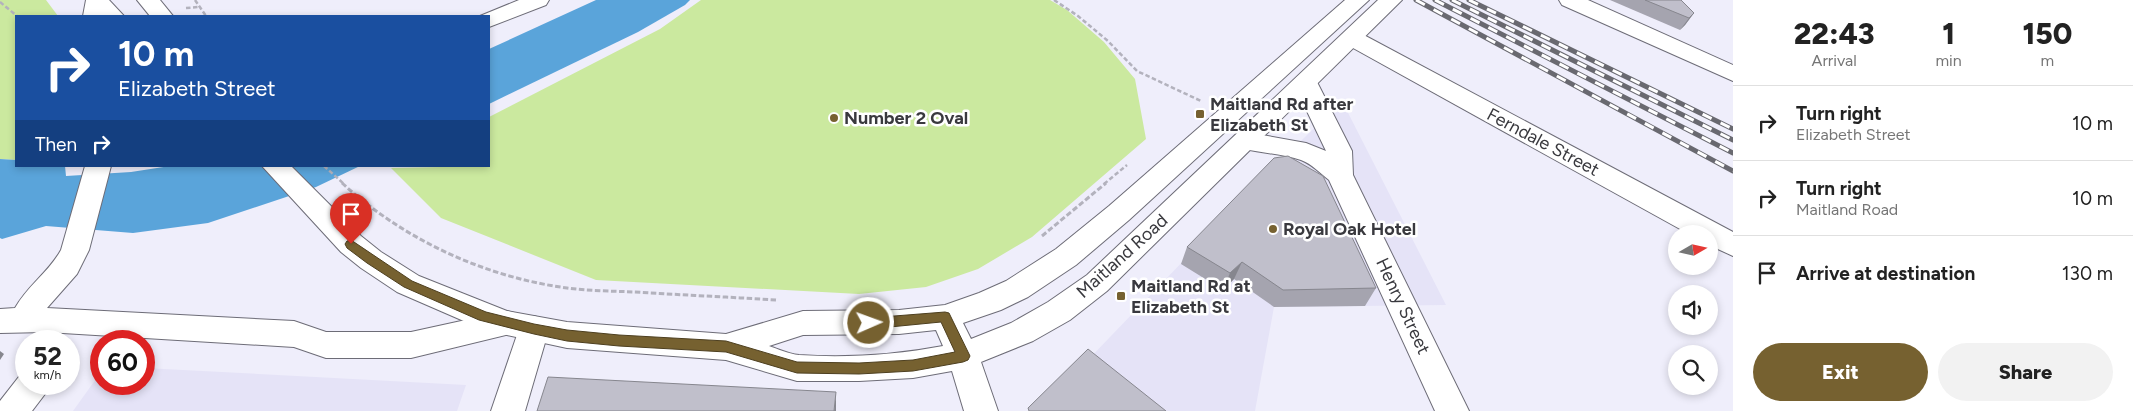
<!DOCTYPE html>
<style>
:root{--surface:#fff;--page:#f2f2f2;--text:#222;--muted:#767676;--line:#e0e0e0;--accent:#766130}
body{margin:0;font-family:Figtree,sans-serif;background:var(--page);color:var(--text);height:100vh;display:flex;flex-direction:column;font-size:19px;white-space:nowrap}
*{box-sizing:border-box;margin:0}
p{font-size:16px;color:var(--muted)}
.icon{flex:none;width:28px;height:28px;fill:none;stroke:currentColor;stroke-width:2;stroke-linecap:round;stroke-linejoin:round}
.map{position:relative;flex:1;overflow:hidden}
.sheet{display:flex;flex-direction:column;background:var(--surface);width:400px}
.sheet>*{flex:none}
.top-card{position:absolute;left:15px;top:15px;width:475px;height:152px;border-radius:0px;box-shadow:0 2px 8px #0003;background:#1a4fa0;color:#fff;overflow:hidden}
.needle{width:32px;rotate:81deg}
.fabs{position:absolute;left:1668px;top:225px;display:grid;gap:10px}
.fabs a{display:grid;place-items:center;width:50px;height:50px;border-radius:50%;background:var(--surface);box-shadow:0 2px 8px #0003;font-size:25px}
.speed{position:absolute;left:15px;top:330px;display:flex;gap:10px;font-size:25px;font-weight:700;text-align:center}
.speed>*{display:grid;place-content:center;width:65px;height:65px;border-radius:50%;background:var(--surface);box-shadow:0 2px 8px #0003;line-height:1}
.speed small{font-size:12px;font-weight:400}
.speed .limit{border:8px solid #d22;background:#fff;color:#111}
.pin{position:absolute;display:grid;place-items:center;width:42px;height:42px;color:#fff;margin:-51px -21px;border-radius:50% 50% 50% 0;rotate:-45deg;box-shadow:0 0 5px #0007}
.pin .icon{rotate:45deg}
.me{position:absolute;width:55px;margin:-28px;rotate:88deg;stroke-linejoin:round;filter:drop-shadow(0 0 4px #0008)}
.turn{display:flex;align-items:center;gap:18px;height:105px;padding:0 20px;font-size:22px}
.turn .icon{width:65px;height:65px;stroke-width:2.5}
.turn b{display:block;font-size:35px;line-height:42px}
.then{display:flex;align-items:center;height:48px;padding:0 20px;background:#0003;gap:10px;font-size:19px}
.eta{display:flex;justify-content:space-evenly;align-items:center;height:85px;text-align:center}
.eta b{font-size:30px;font-weight:800;line-height:35px}
.button{display:flex;gap:10px;margin-top:auto;padding:10px 20px}
.button a{flex:1;height:58px;border-radius:30px;background:var(--accent);color:#fff;font-size:20px;font-weight:800;line-height:58px;text-align:center}
.button a+a{background:var(--page);color:var(--text)}
ul{padding:0;list-style:none}
li{display:flex;align-items:center;gap:15px;height:75px;padding:0 20px;border-top:1px solid var(--line)}
li div{flex:1}
li b{display:block;font-size:19px}
li em{font-style:normal}
main{display:flex;flex:1;min-height:0}
.map>svg:first-child{display:block}
.built{fill:#e5e3f7}
.green{fill:#cbe99f}
.water{fill:#5aa4da}
.lines{fill:none;stroke-linecap:round;stroke-linejoin:round}
.minor-casing{stroke:#6d6c77;stroke-width:2}
.major-casing{stroke:#6d6c77;stroke-width:2}
.path-far1{stroke:#b3b2bd;stroke-width:2.5;stroke-dasharray:4.5 2.5;stroke-linecap:butt}
.path{stroke:#b3b2bd;stroke-width:3;stroke-dasharray:5.5 2.5;stroke-linecap:butt}
.minor{fill:#fff;fill-rule:evenodd}
.major{fill:#fff;fill-rule:evenodd}
.rail-casing{stroke:#696970;stroke-width:5}
.rail{stroke:#fff;stroke-width:3;stroke-dasharray:10;stroke-linecap:butt}
.wall{fill:#a5a4af}
.shaded-wall{fill:#86868e}
.building{fill:#c0bfcb;stroke:#86868e}
.route{fill:#766130;stroke:#4d3f1f}
.poi-dot{fill:#766130;stroke:#fff;stroke-width:2}
.labels{text-anchor:middle;dominant-baseline:central;stroke-width:5;stroke-linejoin:round;paint-order:stroke}
.poi-label{font-size:18px;font-weight:bold;fill:#39393e;stroke:#fff;text-anchor:start}
.street-label{font-size:18px;fill:#39393e;stroke:#fff}
</style>
<main>
<div class="map">
<svg width="1733" height="411" viewBox="0 0 1733 411">
<rect width="100%" height="100%" fill="#efeefb"/>
<g class="built">
<polygon points="1342,101 1446,305 1274,307 1255,411 1142,411 1084,364 1266,175"/>
<polygon points="144,368 222,372 466,385 457,411 73,411 101,372 101,384 144,384"/>
</g>
<g class="green">
<polygon points="0,0 46,0 58,16 16,16 16,160 0,159"/>
<polygon points="701,0 1050,0 1067,10 1104,42 1135,79 1146,139 1032,237 978,269 926,287 859,294 596,280 441,218 391,168 489,166 489,117 660,29"/>
</g>
<g class="water">
<polygon points="596,0 690,0 685,5 638,32 489,104 489,49"/>
<polygon points="0,159 16,160 16,166 65,166 66,176 131,172 170,166 360,166 316,187 208,223 133,233 46,226 2,239 0,238"/>
</g>
<g class="lines">
<defs>
<g id="minor">
<polygon points="86,0 108,0 105,16 83,16"/>
<polygon points="519,0 549,0 546,5 489,27 489,16 480,16"/>
<polygon points="1559,0 1588,0 1733,65 1733,81 1562,5"/>
<polygon points="1352,31 1360,33 1733,232 1733,256 1709,245 1709,234 1689,234 1344,43 1341,38 1344,33"/>
<path d="M 1305,74 L 1313,77 L 1317,82 L 1352,151 L 1353,175 L 1469,411 L 1435,411 L 1329,180 C 1320,173 1312,164 1301,160 C 1280,153 1257,153 1236,147 L 1232,141 L 1236,135 L 1245,132 L 1306,143 L 1326,151 L 1293,82 L 1297,77 Z"/>
<path d="M 85,166 L 111,166 L 89,250 L 77,274 L 47,308 L 294,321 L 326,332 L 411,332 L 507,311 L 518,314 L 522,322 L 534,316 L 545,320 L 549,329 L 525,411 L 491,411 L 518,332 L 411,358 L 326,358 L 294,347 L 46,332 L 0,333 L 0,309 L 15,308 C 28,285 49,272 61,250 Z"/>
<polygon points="26,373 26,384 49,384 45,394 32,411 0,411 0,401 21,374"/>
</g>
<g id="major">
<polygon points="86,0 109,0 124,16 101,16"/>
<polygon points="137,0 160,0 173,16 150,16"/>
<path d="M 1345,0 L 1369,0 L 1129,220 L 1076,265 L 1028,297 L 1001,310 L 963,323 L 971,339 L 1011,323 L 1048,302 L 1087,275 L 1378,0 L 1402,0 L 1107,291 L 1070,320 L 1033,341 L 981,362 L 998,411 L 964,411 L 952,371 L 913,378 L 859,381 L 797,381 L 726,360 L 567,348 L 507,335 L 473,325 L 397,292 L 361,268 L 341,252 L 262,166 L 291,166 L 361,236 L 381,252 L 419,276 L 507,311 L 567,322 L 726,334 L 803,311 L 899,310 L 945,305 L 979,293 L 1006,281 L 1056,249 L 1109,206 ZM 936,330 L 943,346 C 896,355 846,358 799,355 C 789,354 778,349 769,346 L 803,335 L 899,334 Z"/>
</g>
</defs>
<use href="#minor" class="minor-casing"/>
<use href="#major" class="major-casing"/>
<g class="path-far1">
<polyline points="195,0 206,16"/>
<polyline points="1054,0 1078,16 1108,41 1137,71 1201,101"/>
<polyline points="0,2 17,16"/>
<polyline points="186,8 199,7"/>
<polyline points="324,166 344,184"/>
<polyline points="1104,184 1127,165"/>
</g>
<g class="path">
<path d="M 342,183 C 403,239 484,277 567,288 C 589,291 613,291 635,292 C 682,295 729,297 776,300"/>
<polyline points="1042,236 1106,183"/>
</g>
<use href="#minor" class="minor"/>
<use href="#major" class="major"/>
<defs>
<g id="rail">
<polyline points="1416,0 1733,171"/>
<polyline points="1435,0 1733,153"/>
<polyline points="1452,0 1733,140"/>
<polyline points="1469,0 1733,129"/>
</g>
</defs>
<use href="#rail" class="rail-casing"/>
<use href="#rail" class="rail"/>
</g>
<g class="wall">
<polygon points="1610,0 1681,0 1694,13 1685,25 1680,30"/>
<polygon points="1187,247 1376,288 1365,306 1274,307 1234,279 1223,290 1181,264"/>
</g>
<g class="shaded-wall">
<polygon points="1694,13 1685,25 1680,30 1689,18"/>
<polygon points="1242,262 1234,279 1223,290 1230,273"/>
<polygon points="0,351 4,354 0,360"/>
<polygon points="836,392 836,411 834,411"/>
</g>
<g class="building">
<polygon points="1645,0 1681,0 1694,13 1689,18"/>
<polygon points="1288,156 1323,176 1376,288 1283,290 1242,262 1230,273 1187,247 1274,158"/>
<polygon points="1088,349 1166,411 1029,411 1028,408"/>
<polygon points="548,377 836,392 834,411 537,411"/>
</g>
<polygon class="route" points="351,240 412,281 486,312 534,324 567,330 619,335 726,341 797,362 859,363 913,360 955,352 941,322 869,329 865,327 863,323 865,320 869,318 945,312 949,313 970,356 968,360 963,362 913,371 859,374 797,373 726,352 619,346 567,341 534,334 479,320 404,287 367,263 347,248 345,244 347,241"/>
<g class="poi-dot">
<rect x="1195" y="109" width="10" height="10" rx="2.5"/>
<circle cx="834" cy="118" r="5"/>
<circle cx="1273" cy="229" r="5"/>
<rect x="1116" y="291" width="10" height="10" rx="2.5"/>
</g>
<g class="labels">
<g class="poi-label">
<text x="1210" y="104">Maitland Rd after<tspan x="1210" dy="21">Elizabeth St</tspan></text>
<text x="844" y="118">Number 2 Oval</text>
<text x="1283" y="229">Royal Oak Hotel</text>
<text x="1131" y="286">Maitland Rd at<tspan x="1131" dy="21">Elizabeth St</tspan></text>
</g>
<g class="street-label">
<text transform="translate(1543 142) rotate(28)">Ferndale Street</text>
<text transform="translate(1122 256) rotate(-42)">Maitland Road</text>
<text transform="translate(1403 306) rotate(65)">Henry Street</text>
</g>
</g>
</svg>
<div class="fabs">
<a><svg class="needle" viewBox="-14 -14 28 28"><path d="M0-13l5 13h-10z" fill="#e53935"/><path d="M0 13l5-13h-10z" fill="#767676"/></svg></a>
<a><svg class="icon" aria-label="sound" viewBox="0 0 24 24"><path d="M4 9h4l5-4v14l-5-4H4zM17 9q2 3 0 6"/></svg></a>
<a><svg class="icon" aria-label="search" viewBox="0 0 24 24"><circle cx="10" cy="10" r="6"/><path d="M15 15l6 6"/></svg></a>
</div>
<div class="speed"><div>52<small>km/h</small></div><div class="limit">60</div></div>
<div class="pin" style="left:351px;top:244px;background:#d93025"><svg class="icon" aria-label="arrive" viewBox="0 0 24 24"><path d="M6 21V4h12l-3 4 3 4H6"/></svg></div>
<svg class="me" style="left:869px;top:323px" viewBox="-20 -20 40 40"><circle r="17" fill="#766130" stroke="#fff" stroke-width="3"/><path d="M0-11L8 9 0 5-8 9z" fill="#fff"/></svg>
<div class="top-card">
<div class="turn"><svg class="icon" aria-label="right" viewBox="0 0 24 24"><path d="M7 20v-9h11M14 6l5 5-5 5"/></svg><div><b>10 m</b>Elizabeth Street</div></div>
<div class="then">Then<svg class="icon" aria-label="right" viewBox="0 0 24 24"><path d="M7 20v-9h11M14 6l5 5-5 5"/></svg></div>
</div>
</div>
<section class="sheet">
<div class="eta">
<div><b>22:43</b><p>Arrival</p></div>
<div><b>1</b><p>min</p></div>
<div><b>150</b><p>m</p></div>
</div>
<ul>
<li><svg class="icon" aria-label="right" viewBox="0 0 24 24"><path d="M7 20v-9h11M14 6l5 5-5 5"/></svg><div><b>Turn right</b><p>Elizabeth Street</p></div><em>10 m</em></li>
<li><svg class="icon" aria-label="right" viewBox="0 0 24 24"><path d="M7 20v-9h11M14 6l5 5-5 5"/></svg><div><b>Turn right</b><p>Maitland Road</p></div><em>10 m</em></li>
<li><svg class="icon" aria-label="arrive" viewBox="0 0 24 24"><path d="M6 21V4h12l-3 4 3 4H6"/></svg><div><b>Arrive at destination</b></div><em>130 m</em></li>
</ul>
<div class="button"><a>Exit</a><a>Share</a></div>
</section>
</main>
